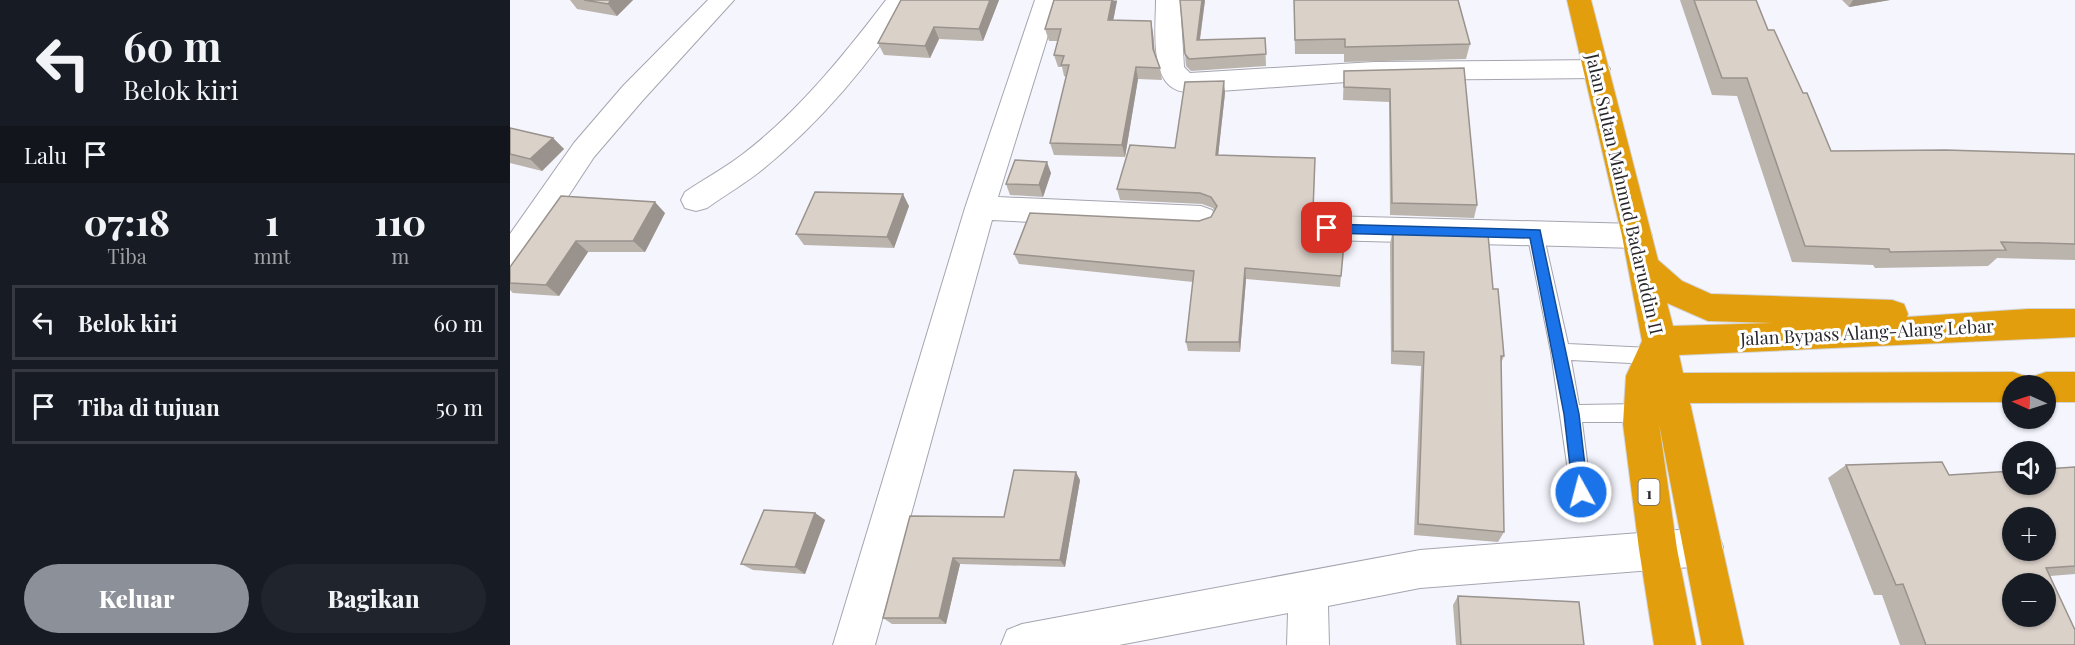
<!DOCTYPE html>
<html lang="id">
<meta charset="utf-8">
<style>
:root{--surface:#171b24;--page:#20242c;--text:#f1f3f6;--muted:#9ea1a6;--line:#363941;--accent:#8c9099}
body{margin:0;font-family:"Playfair Display",serif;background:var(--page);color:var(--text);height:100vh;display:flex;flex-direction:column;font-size:22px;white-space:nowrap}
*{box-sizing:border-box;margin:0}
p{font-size:20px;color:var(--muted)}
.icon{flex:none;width:33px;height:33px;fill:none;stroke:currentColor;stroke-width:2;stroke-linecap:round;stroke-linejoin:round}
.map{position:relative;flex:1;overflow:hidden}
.details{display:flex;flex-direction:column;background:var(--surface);width:510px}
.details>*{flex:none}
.guide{background:#171b24;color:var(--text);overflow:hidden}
.needle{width:39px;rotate:273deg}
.fabs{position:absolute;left:1492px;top:375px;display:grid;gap:12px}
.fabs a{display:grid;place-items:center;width:54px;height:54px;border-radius:50%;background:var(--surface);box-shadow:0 2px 4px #0004;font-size:30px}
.pin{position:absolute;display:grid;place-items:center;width:51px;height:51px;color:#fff;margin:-26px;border-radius:12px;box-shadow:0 3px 9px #0006}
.me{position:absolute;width:66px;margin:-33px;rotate:353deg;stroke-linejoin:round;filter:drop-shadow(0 0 4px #0008)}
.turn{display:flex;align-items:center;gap:21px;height:126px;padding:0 24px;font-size:27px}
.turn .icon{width:78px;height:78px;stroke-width:2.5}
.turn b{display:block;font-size:42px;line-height:51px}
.then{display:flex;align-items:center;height:57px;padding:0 24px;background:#0003;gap:12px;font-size:22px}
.eta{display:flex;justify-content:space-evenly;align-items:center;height:102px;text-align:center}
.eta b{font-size:36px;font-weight:800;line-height:42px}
.primary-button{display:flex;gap:12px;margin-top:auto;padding:12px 24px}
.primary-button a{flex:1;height:69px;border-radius:36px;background:var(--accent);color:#fff;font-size:24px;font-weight:800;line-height:69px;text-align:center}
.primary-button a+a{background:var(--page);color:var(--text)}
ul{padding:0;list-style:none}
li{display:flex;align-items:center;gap:18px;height:75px;margin:0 12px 9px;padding:0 12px;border:3px solid var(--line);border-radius:0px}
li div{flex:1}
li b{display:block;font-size:22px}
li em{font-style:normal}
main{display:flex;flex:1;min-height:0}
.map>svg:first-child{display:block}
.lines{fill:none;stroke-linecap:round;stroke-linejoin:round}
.lane-casing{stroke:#a5a5b0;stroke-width:2}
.street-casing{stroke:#a5a5b0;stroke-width:2}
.highway-casing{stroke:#d4d4d5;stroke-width:2}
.lane{fill:#fff;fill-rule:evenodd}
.street{fill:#fff;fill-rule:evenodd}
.highway{fill:#e39e0d;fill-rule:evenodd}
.wall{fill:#bbb4ad}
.shaded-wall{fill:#99928d}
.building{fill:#dad1c9;stroke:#99928d;stroke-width:1.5;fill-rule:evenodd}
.route{fill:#1a73e8;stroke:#114b97;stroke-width:1.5}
.labels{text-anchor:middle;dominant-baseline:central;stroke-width:6;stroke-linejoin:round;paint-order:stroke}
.shield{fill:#fff;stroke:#68686b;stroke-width:1.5}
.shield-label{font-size:16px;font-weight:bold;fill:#28282c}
.street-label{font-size:18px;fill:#28282c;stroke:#fff}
</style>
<main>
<section class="details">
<div class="guide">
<div class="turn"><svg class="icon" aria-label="left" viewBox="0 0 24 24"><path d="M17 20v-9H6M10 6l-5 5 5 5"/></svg><div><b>60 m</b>Belok kiri</div></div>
<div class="then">Lalu<svg class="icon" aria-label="arrive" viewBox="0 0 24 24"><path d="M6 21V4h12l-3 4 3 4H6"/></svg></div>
</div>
<div class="eta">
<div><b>07:18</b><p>Tiba</p></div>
<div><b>1</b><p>mnt</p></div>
<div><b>110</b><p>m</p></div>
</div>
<ul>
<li><svg class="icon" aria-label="left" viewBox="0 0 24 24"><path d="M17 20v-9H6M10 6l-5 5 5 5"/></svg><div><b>Belok kiri</b></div><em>60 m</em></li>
<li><svg class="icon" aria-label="arrive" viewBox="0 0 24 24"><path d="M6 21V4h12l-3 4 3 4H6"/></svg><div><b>Tiba di tujuan</b></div><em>50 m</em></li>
</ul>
<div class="primary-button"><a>Keluar</a><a>Bagikan</a></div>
</section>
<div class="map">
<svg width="1565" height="645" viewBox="0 0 1565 645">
<rect width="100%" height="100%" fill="#f5f5fe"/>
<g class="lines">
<defs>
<polygon id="lane" points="1025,226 1031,228 1033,233 1058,344 1140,348 1147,350 1149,356 1147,362 1140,364 1061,360 1069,405 1131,404 1138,407 1141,413 1138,419 1131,422 1072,422 1081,492 1078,499 1071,502 1064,499 1061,492 1041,352 1017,233 1019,228"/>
<g id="street">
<polygon points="198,0 224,0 133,100 84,157 11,268 0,272 0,234 64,143 113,86"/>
<path d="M 376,0 L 401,0 C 362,61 310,123 253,169 C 236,183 215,195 197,208 L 186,211 L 175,208 L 171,200 L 175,192 C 194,179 215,168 233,154 C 288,112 334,55 376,0 Z"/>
<polygon points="525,0 549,0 488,197 691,206 702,210 706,218 702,226 691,230 482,220 365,645 323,645 455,208"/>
<path d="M 646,0 L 670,0 L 674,67 L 680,73 L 864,62 L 1087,60 L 1096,63 L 1100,69 L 1096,75 L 1087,78 L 864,80 L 696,92 C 686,92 672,94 663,88 C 640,74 646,25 646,0 Z"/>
<polygon points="817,216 1127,224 1138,227 1142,236 1138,245 1127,248 817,240 806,236 802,228 806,220"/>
<polygon points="1194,528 1208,534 1213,547 1208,560 1194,566 910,588 818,606 819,645 777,645 778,613 609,645 491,645 497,630 512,624 910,550"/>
</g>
<path id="highway" d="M 1057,0 L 1081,0 L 1148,260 L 1172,281 L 1201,294 L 1382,300 L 1394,304 L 1398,314 L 1397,317 L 1518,309 L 1565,309 L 1565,337 L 1169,355 L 1173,373 L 1503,372 L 1515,376 L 1520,385 L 1524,376 L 1536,372 L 1565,372 L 1565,402 L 1536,402 L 1536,386 L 1503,386 L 1503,402 L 1180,403 L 1234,645 L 1192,645 L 1149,424 L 1167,549 L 1186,645 L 1144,645 L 1129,549 L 1113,424 L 1116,376 L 1132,341 L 1112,236 ZM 1157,303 L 1198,321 L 1263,323 L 1163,326 Z"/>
</defs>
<use href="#lane" class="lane-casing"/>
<use href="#street" class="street-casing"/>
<use href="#highway" class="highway-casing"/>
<use href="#lane" class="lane"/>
<use href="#street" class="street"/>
<use href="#highway" class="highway"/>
</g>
<g class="wall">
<polygon points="60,0 123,0 107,16 67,9"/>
<polygon points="391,0 489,0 473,41 429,39 420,58 374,55 368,43"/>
<polygon points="607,0 603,20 643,33 645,53 650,68 652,80 628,79 615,157 544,155 540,143 556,77 554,76 552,67 548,67 544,55 548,41 539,41 535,29"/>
<polygon points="670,0 695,0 690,40 755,38 756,66 681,71 676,66"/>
<polygon points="784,0 960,44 956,59 834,62 834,54 785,54"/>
<polygon points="1170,0 1246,0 1258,30 1321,151 1565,154 1565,260 1487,258 1478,266 1365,268 1363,265 1282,262 1227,96 1202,95"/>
<polygon points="1332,0 1380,0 1339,7"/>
<polygon points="954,68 967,205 964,218 880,215 879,102 833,100 834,71"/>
<polygon points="715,93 708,155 803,221 802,224 803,228 835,232 830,287 736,279 730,352 678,351 676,342 683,282 509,264 504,254 689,221 701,217 704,211 703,208 692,204 610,200 607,189 665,148"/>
<polygon points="0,128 43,138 54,149 32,171 0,163"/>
<polygon points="541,173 533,197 500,195 496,184"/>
<polygon points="51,196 155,213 135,252 78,252 49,296 3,293 0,290 0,267"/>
<polygon points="399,206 384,248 294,245 286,234"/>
<polygon points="883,229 983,289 994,356 991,363 994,532 988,542 904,535 911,366 881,364 880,244"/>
<polygon points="1336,465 1439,475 1565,467 1565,574 1540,576 1565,645 1390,645 1372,595 1364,595 1318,478"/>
<polygon points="570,480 555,567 450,564 436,624 382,624 373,618 400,516 494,517"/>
<polygon points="305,513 315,520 295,574 243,570 231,564"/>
<polygon points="948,596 1074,645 946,645 943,605"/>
</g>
<g class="shaded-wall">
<polygon points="101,0 123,0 107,16 98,4"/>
<polygon points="480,0 489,0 473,41 469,29"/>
<polygon points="602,0 607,1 601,32 598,20"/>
<polygon points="692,0 695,0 688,52 687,40"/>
<polygon points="1343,0 1380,0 1339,7"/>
<polygon points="641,21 643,33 645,61 643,49"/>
<polygon points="424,27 429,39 420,58 415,46"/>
<polygon points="626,67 628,79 615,157 612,145"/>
<polygon points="714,81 715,93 707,166 706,155"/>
<polygon points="43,138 54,149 32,171 20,159"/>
<polygon points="805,158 803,221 800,229 800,218"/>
<polygon points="537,162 541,173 533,197 529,185"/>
<polygon points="393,194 399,206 384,248 377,237"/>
<polygon points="145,202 155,213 135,252 123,241"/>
<polygon points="66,241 78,252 49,296 36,285"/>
<polygon points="735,268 736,279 730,352 729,342"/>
<polygon points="566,472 570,480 555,567 550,560"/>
<polygon points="305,513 315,520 295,574 285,567"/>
<polygon points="443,558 450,564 436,624 429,618"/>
</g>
<g class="building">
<polygon points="74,0 101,0 98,4"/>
<polygon points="391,0 480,0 469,29 424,27 415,46 368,43"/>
<polygon points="544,0 602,0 598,20 641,21 643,49 650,68 626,67 612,145 540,143 559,65 551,65 554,56 544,55 551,29 535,29"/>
<polygon points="670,0 692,0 687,40 755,38 756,54 679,59 675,54"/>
<polygon points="784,0 948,0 960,44 835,47 835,39 785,40"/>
<polygon points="1184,0 1246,0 1258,30 1264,30 1293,93 1297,93 1321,151 1436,150 1565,154 1565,244 1491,242 1496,250 1380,252 1379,249 1295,246 1237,78 1212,78"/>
<polygon points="954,68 967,205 882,203 880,89 834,87 834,71"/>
<polygon points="714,81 706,155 805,158 803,210 800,218 803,228 835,232 831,276 735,268 729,342 676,342 684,271 504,254 520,213 689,221 701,217 707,206 701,197 690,193 607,189 620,145 665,148 675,82"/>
<polygon points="0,128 43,138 20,159 0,154"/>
<polygon points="505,160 537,162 529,185 496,184"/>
<polygon points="305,192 393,194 377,237 286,234"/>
<polygon points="51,196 145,202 123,241 66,241 36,285 0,283 0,267"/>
<polygon points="883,229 971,231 971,234 978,234 983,289 988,289 994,356 991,356 994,532 908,524 914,352 883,351"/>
<path d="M 1432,462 L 1439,475 L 1503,471 L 1503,484 L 1536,484 L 1536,469 L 1565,467 L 1565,566 L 1536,568 L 1565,630 L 1565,645 L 1416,645 L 1393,584 L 1386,585 L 1336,465 ZM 1503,518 L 1536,518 L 1536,550 L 1503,550 ZM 1503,584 L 1536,584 L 1536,616 L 1503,616 Z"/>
<polygon points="504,470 566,472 550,560 443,558 429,618 373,618 400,516 494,517"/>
<polygon points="254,510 305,513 285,567 231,564"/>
<polygon points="948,596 1069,602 1074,645 951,645"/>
</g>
<polygon class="route" points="817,224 1030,230 1069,414 1078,492 1076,497 1071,499 1065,497 1063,492 1054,414 1020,238 817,233 811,228"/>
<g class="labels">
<rect class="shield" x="1128.5" y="479" width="21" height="26" rx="4.5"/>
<g class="shield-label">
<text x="1139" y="492">1</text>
</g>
<g class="street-label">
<text transform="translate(1115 194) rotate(77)">Jalan Sultan Mahmud Badaruddin II</text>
<text transform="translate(1357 332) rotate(-3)">Jalan Bypass Alang-Alang Lebar</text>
</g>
</g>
</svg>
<div class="fabs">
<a><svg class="needle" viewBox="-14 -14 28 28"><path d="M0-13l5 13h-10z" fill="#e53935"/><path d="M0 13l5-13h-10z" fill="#9ea1a6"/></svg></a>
<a><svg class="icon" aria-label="sound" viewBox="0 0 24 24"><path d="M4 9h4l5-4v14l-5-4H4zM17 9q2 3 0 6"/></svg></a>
<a>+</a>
<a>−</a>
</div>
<div class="pin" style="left:817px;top:228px;background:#d93025"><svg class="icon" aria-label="arrive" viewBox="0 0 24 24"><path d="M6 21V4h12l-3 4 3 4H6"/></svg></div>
<svg class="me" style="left:1071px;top:492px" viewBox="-20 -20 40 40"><circle r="17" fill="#1a73e8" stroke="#fff" stroke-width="3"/><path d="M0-11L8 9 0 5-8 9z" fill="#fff"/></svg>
</div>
</main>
